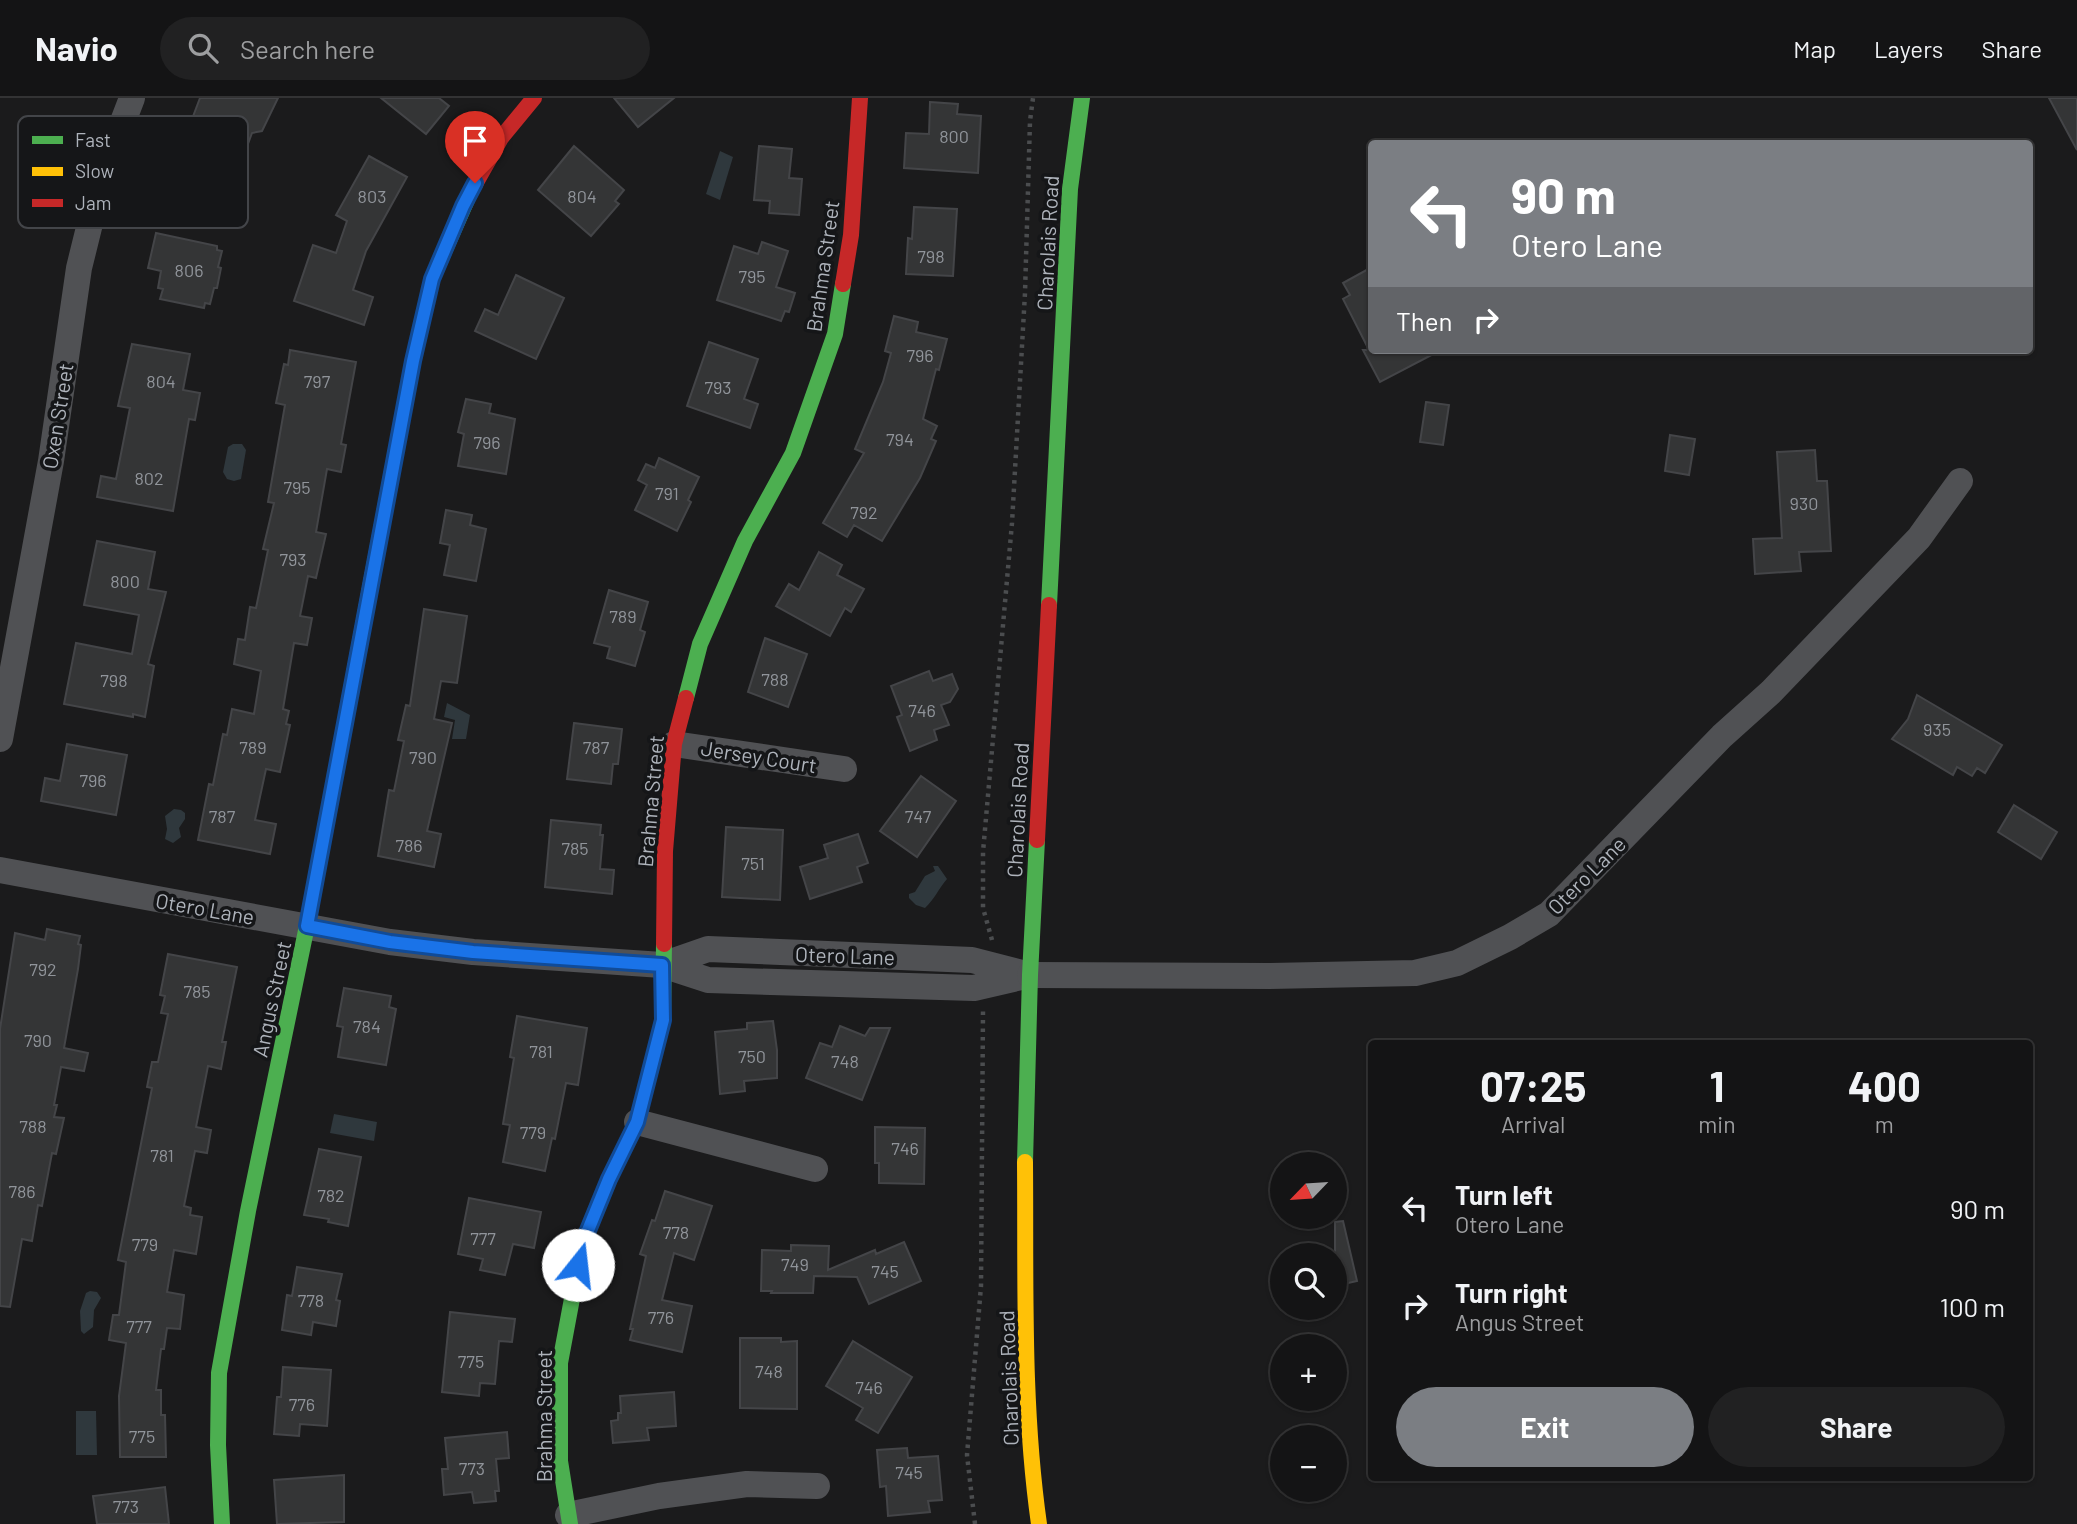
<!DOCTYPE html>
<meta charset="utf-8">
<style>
:root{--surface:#141415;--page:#212122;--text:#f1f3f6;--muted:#9d9ea0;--line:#333334;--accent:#7b7e83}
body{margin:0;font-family:Barlow,sans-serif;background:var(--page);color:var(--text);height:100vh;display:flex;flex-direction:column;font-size:26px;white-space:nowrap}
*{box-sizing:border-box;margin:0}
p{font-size:23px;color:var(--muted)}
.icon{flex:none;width:38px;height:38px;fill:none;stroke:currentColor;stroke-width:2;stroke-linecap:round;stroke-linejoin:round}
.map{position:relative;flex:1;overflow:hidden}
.details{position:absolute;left:1368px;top:942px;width:665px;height:441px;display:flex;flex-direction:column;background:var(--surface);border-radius:7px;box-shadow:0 2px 5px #0004,0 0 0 2px var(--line)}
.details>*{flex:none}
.guide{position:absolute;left:1368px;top:42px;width:665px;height:214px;border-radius:7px;box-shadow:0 2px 5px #0004,0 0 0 2px var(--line);background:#7b7e83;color:#fff;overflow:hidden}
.needle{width:46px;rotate:245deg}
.tools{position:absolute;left:1270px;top:1054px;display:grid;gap:14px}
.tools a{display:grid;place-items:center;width:77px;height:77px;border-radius:50%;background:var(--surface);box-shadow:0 2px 5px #0004,0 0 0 2px var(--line);font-size:35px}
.pin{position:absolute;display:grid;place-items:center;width:60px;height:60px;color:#fff;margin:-72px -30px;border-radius:50% 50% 50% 0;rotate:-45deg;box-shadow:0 0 7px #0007}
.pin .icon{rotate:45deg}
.me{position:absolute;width:77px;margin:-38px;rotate:16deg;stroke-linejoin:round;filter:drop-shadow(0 0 5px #0008)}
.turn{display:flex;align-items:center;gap:24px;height:147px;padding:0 28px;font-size:32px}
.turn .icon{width:91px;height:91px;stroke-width:2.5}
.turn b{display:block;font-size:49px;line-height:60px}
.then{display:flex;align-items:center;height:66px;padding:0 28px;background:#0003;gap:14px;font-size:26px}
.eta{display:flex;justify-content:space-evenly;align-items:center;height:119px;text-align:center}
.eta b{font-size:42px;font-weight:700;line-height:49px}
.primary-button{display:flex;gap:14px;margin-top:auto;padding:14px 28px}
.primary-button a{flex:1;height:80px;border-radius:42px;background:var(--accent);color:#fff;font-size:28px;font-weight:700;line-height:80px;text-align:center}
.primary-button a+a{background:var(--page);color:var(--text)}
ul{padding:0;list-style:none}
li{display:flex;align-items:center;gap:21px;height:98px;padding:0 28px}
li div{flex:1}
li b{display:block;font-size:26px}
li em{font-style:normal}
header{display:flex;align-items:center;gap:42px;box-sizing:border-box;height:98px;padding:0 35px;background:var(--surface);border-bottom:2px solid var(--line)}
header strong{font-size:33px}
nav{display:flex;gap:38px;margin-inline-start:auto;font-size:24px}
.search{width:490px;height:63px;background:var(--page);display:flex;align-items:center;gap:18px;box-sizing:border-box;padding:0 24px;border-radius:38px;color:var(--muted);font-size:26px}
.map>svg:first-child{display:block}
.water{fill:#2f383d}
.building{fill:#343536;stroke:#444548;stroke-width:2}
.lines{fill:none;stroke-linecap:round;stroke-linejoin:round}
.path{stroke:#4b4d4f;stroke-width:4.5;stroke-dasharray:3.5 5;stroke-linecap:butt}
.street{stroke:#505154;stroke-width:26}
.fast{stroke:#4caf50;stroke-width:16}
.slow{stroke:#ffc107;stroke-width:16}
.jam{stroke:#c62828;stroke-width:16}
.route-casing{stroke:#114b97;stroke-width:18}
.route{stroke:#1a73e8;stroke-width:12}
.labels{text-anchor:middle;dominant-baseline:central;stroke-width:7;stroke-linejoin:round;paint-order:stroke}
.number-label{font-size:18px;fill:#90949a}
.street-label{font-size:21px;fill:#aeb3bb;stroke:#151618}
.key{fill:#151618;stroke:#434549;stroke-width:2}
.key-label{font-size:19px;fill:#aeb3bb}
</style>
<header>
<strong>Navio</strong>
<div class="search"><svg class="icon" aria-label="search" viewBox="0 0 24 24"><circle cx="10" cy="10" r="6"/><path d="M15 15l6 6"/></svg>Search here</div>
<nav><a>Map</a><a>Layers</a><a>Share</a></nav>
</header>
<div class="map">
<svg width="2077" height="1426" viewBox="0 0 2077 1426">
<rect width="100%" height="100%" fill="#1b1b1c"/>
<g class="water">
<polygon points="720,53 733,59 720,102 706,96"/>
<polygon points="233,346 242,346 246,352 241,381 234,383 227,381 223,374 228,349"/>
<polygon points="447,605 470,617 466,641 452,641 455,622 444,619"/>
<polygon points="174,711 181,712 185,715 185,721 179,730 181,739 173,745 165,741 167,731 165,718"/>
<path d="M 933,768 L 938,768 L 947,781 C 939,790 934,802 925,810 L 916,807 L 909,800 L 909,796 L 915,794 L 925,778 L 935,773 Z"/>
<polygon points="334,1016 377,1024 374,1043 330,1035"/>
<polygon points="90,1193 97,1194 101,1200 94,1212 93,1229 84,1236 81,1233 80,1213 86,1195"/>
<polygon points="76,1313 96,1313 97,1357 76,1357"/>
</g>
<g class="building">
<polygon points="200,0 278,0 262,33 252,35 238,73 229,70 225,81 219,79 206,114 163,98"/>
<polygon points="381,0 439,0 449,8 426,36"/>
<polygon points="614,0 674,0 638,29"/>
<polygon points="2049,0 2077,0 2077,52"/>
<polygon points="930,4 958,6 957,16 981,18 978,75 904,70 906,35 929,36"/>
<polygon points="574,48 624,92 615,103 619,106 591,138 538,92"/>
<polygon points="759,48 792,51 789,80 802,81 799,117 769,115 770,103 754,102"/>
<polygon points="369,58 407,79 366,153 353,192 373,199 364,227 294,203 313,147 336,155 347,123 336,117"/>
<polygon points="914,109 957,111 953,178 906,176 908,140 912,141"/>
<polygon points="156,135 217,148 217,152 222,153 218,169 221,170 217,190 214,190 210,206 205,205 204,210 160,201 163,191 158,190 161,173 148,170"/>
<polygon points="762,144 788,153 776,189 795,195 789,214 785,213 781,223 717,202 734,148 758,156"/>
<polygon points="1372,169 1372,252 1441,252 1380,284 1363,252 1369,252 1343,201 1350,197 1343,185"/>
<polygon points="516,177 564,200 536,261 475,233 485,211 498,217"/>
<polygon points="894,218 918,224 916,234 947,241 939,272 936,271 923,321 937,328 931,341 936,343 920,380 882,443 854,427 847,439 823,425 864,355 855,351 883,284 891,255 885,253"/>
<polygon points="709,244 758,261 744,301 758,306 750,330 687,308"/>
<polygon points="132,246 190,256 183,292 200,295 195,322 189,321 173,413 97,399 101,378 116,381 130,310 118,308"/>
<polygon points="290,252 356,264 341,346 346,347 341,374 327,371 316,434 326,436 316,480 308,478 300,518 312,520 307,547 294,545 283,611 289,613 286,626 290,627 280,674 266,671 255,722 276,726 270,756 198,742 209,686 213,687 223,636 227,637 232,611 254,616 261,573 234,566 238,541 245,542 250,509 256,510 268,452 263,451 274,405 268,404 285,307 276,305 284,266 288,267"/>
<polygon points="466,301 491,306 489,315 515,321 506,376 458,368 464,336 458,334"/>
<polygon points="1426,304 1449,307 1443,347 1420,344"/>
<polygon points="1670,337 1695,341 1689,377 1665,373"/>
<polygon points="1815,352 1817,383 1827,383 1831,453 1799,454 1801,473 1755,476 1753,441 1782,440 1777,354"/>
<polygon points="659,360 699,379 688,402 691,404 677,433 635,412 647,387 638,382 646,366 655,370"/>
<polygon points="446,412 472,417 470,427 486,431 476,483 444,477 450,447 440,445"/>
<polygon points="97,443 155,454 148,491 166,494 148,566 154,568 145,619 133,616 133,619 64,606 76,545 132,556 139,517 84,507"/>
<polygon points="819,454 842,467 837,477 864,491 851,514 845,510 830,538 776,508 789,486 799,492"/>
<polygon points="609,492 648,504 640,532 645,534 635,568 607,560 610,549 594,545"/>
<polygon points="424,511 467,518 457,585 441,583 434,621 452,625 427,733 441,736 434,769 378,758 389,692 394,693 404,643 398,642 406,607 410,608"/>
<polygon points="765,540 807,556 788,609 748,594"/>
<polygon points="929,573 933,583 952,576 958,591 950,604 941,607 949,627 934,632 937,642 910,653 897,619 902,617 891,588"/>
<polygon points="1917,597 2002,647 1985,675 1977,670 1972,678 1957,669 1953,677 1892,641 1908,621"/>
<polygon points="574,625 622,631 618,666 613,666 611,686 567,681"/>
<polygon points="67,646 127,657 116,717 41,703 45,680 60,683"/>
<polygon points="921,678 956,703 917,759 880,733"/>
<polygon points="2014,707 2057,734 2041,761 1998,734"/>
<polygon points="551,722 601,727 600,737 603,737 600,771 614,772 612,796 545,789"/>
<polygon points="726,729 783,732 780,802 722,799"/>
<polygon points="858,736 868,765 857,769 862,784 810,801 800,769 828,760 824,747"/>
<polygon points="47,831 80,838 78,846 81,847 78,871 64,950 88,955 84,973 61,969 54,1007 57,1007 54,1019 64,1020 56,1056 52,1055 42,1108 38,1107 32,1143 22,1141 10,1209 0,1208 0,931 15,835 45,842"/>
<polygon points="168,856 237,869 222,944 226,944 221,971 208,968 196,1029 211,1032 207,1055 195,1053 184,1108 191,1110 190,1117 202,1119 196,1156 174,1152 167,1194 184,1197 180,1231 167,1230 164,1251 161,1251 156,1292 161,1292 161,1317 165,1317 166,1359 120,1359 119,1298 126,1245 109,1242 113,1217 119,1217 126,1164 118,1162 152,990 147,989 152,964 158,964 168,916 161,915 165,898 160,897"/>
<polygon points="344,890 391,898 389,909 396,911 386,967 338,959 343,929 337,928"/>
<polygon points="517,918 587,930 578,987 566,985 555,1041 552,1040 545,1073 503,1064 510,1027 503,1026 514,960 510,959"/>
<polygon points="773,923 777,952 777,980 744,983 745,993 720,996 715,934 747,931 747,925"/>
<polygon points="840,928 865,938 870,930 890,930 862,1002 806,980 820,945 832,949"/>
<polygon points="875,1029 925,1030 924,1086 879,1085 879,1065 875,1065"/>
<polygon points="319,1051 361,1059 348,1128 328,1124 329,1121 304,1117"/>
<polygon points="665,1093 712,1108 694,1162 674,1155 662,1202 692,1208 682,1254 630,1242 633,1231 630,1231 646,1158 640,1156 652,1122 655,1123"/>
<polygon points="469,1100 541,1114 534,1150 513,1146 505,1177 480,1172 483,1161 458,1156"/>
<polygon points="1343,1123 1357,1183 1335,1188 1335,1124"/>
<polygon points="904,1144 921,1183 869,1206 857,1179 814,1178 813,1195 771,1195 772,1193 761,1193 762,1152 791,1153 791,1147 829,1148 828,1172 875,1152 876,1156"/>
<polygon points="297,1169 342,1176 336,1202 340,1203 336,1228 313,1224 311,1237 282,1232 287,1197 292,1198"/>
<polygon points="450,1214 515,1221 512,1244 499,1243 495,1286 480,1285 479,1298 442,1294"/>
<polygon points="740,1240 781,1240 781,1244 797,1243 797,1311 740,1310"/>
<polygon points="853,1243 912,1279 878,1335 856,1322 863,1310 826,1288"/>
<polygon points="283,1269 331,1272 327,1328 300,1326 299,1338 274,1336 277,1299 281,1299"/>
<polygon points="674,1294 676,1328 647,1330 649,1342 613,1345 611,1323 618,1322 618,1315 621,1315 620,1298"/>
<polygon points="507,1334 509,1360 496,1361 499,1393 495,1393 496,1403 474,1405 472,1394 444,1397 442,1371 448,1371 445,1340"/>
<polygon points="907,1350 908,1360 938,1358 942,1402 928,1403 930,1414 888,1418 886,1388 880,1389 877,1352"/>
<polygon points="344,1377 344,1424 277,1426 274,1382"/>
<polygon points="165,1389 169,1426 97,1426 93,1398"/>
</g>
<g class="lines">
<g class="path">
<polyline points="992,842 983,810 983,754 1012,425 1025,195 1030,23 1033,0"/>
<polyline points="975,1426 967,1357 981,1188 983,913"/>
</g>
<g class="street">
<polyline points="0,641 51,363 79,170 101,81 132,0"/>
<polyline points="674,646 844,671"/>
<polyline points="0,772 390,844 473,854 662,867 708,882 974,890 1030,877 972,862 708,851 662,867"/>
<polyline points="1030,877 1269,878 1415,875 1457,865 1510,839 1549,816 1722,638 1771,594 1919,440 1960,383"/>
<polyline points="637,1024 815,1071"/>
<polyline points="568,1417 659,1398 747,1386 817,1388"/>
</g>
<g class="fast">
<polyline points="373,474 413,263 432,181 470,95"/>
<polyline points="1049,507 1070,91 1082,0"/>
<polyline points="686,600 700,546 745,443 793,355 835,236 843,186"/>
<polyline points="1025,1064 1030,877 1037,742"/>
<polyline points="222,1426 218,1347 219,1275 248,1113 309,818"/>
<polyline points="570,1426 560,1363 560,1265 582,1147 609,1081 637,1024 663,922 664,846"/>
</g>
<g class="slow">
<polyline points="309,818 373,474"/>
<path d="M 1025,1064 C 1026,1185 1022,1306 1039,1426"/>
</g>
<g class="jam">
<polyline points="470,95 501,40 534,0"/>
<polyline points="843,186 851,137 860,0"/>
<polyline points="1037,742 1049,507"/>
<polyline points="664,846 665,753 674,646 686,600"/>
</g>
</g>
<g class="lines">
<defs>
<polyline id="route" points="475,85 463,108 432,181 413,263 307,828 390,844 473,854 662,867 663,922 637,1024 609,1081 582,1147 578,1167"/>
</defs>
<use href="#route" class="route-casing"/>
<use href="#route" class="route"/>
</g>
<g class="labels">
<g class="number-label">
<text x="954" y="38">800</text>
<text x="372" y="98">803</text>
<text x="582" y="98">804</text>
<text x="931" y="158">798</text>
<text x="189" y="172">806</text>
<text x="752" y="178">795</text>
<text x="920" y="257">796</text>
<text x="161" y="283">804</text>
<text x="317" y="283">797</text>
<text x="718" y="289">793</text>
<text x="900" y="341">794</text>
<text x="487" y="344">796</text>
<text x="149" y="380">802</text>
<text x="297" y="389">795</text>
<text x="667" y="395">791</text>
<text x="1804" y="405">930</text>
<text x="864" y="414">792</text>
<text x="293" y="461">793</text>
<text x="125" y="483">800</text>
<text x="623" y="518">789</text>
<text x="775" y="581">788</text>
<text x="114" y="582">798</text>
<text x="922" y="612">746</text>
<text x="1937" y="631">935</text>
<text x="253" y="649">789</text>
<text x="596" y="649">787</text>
<text x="423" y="659">790</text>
<text x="93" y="682">796</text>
<text x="222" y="718">787</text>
<text x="918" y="718">747</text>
<text x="409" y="747">786</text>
<text x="575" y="750">785</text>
<text x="753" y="765">751</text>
<text x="43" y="871">792</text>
<text x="197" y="893">785</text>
<text x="367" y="928">784</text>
<text x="38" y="942">790</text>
<text x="541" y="953">781</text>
<text x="752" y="958">750</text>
<text x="845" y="963">748</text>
<text x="33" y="1028">788</text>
<text x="533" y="1034">779</text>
<text x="905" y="1050">746</text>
<text x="162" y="1057">781</text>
<text x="22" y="1093">786</text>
<text x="331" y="1097">782</text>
<text x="676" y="1134">778</text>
<text x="483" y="1140">777</text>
<text x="145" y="1146">779</text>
<text x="795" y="1166">749</text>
<text x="885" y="1173">745</text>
<text x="311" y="1202">778</text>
<text x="661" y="1219">776</text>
<text x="139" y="1228">777</text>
<text x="471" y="1263">775</text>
<text x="769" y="1273">748</text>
<text x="869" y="1289">746</text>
<text x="302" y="1306">776</text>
<text x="142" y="1338">775</text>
<text x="472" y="1370">773</text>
<text x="909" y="1374">745</text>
<text x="126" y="1408">773</text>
</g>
<g class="street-label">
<text transform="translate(1047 145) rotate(-87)">Charolais Road</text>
<text transform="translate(822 168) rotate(-82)">Brahma Street</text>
<text transform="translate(57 318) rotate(-81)">Oxen Street</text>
<text transform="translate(759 658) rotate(9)">Jersey Court</text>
<text transform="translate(650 703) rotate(-85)">Brahma Street</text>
<text transform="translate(1017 712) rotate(-87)">Charolais Road</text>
<text transform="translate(1586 777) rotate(-45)">Otero Lane</text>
<text transform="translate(205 810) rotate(10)">Otero Lane</text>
<text transform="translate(845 857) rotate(2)">Otero Lane</text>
<text transform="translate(271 901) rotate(-78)">Angus Street</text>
<text transform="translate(1008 1280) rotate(-92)">Charolais Road</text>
<text transform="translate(543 1318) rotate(-90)">Brahma Street</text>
</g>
</g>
<rect x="18" y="18" width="230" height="112" rx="10" class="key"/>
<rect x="32" y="38" width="31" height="8" fill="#4caf50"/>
<rect x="32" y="69" width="31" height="9" fill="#ffc107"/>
<rect x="32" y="101" width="31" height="8" fill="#c62828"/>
<g class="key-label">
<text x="75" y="49">Fast</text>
<text x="75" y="80">Slow</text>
<text x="75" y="112">Jam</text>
</g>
</svg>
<div class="tools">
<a><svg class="needle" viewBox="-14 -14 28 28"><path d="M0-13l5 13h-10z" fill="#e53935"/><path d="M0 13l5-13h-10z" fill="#9d9ea0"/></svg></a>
<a><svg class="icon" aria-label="search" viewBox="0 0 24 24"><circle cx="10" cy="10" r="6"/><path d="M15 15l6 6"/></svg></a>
<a>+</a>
<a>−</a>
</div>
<div class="pin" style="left:475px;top:85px;background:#d93025"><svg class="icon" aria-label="arrive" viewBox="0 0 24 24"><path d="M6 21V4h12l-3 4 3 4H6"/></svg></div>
<svg class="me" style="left:578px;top:1167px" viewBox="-20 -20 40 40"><circle r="19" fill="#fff"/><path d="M0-13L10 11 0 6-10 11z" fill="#1a73e8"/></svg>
<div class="guide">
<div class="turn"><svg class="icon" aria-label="left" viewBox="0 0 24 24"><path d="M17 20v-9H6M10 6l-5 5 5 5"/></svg><div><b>90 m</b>Otero Lane</div></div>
<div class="then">Then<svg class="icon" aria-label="right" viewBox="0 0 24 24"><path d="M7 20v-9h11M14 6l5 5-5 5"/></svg></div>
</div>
<section class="details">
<div class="eta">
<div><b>07:25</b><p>Arrival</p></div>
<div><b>1</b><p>min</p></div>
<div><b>400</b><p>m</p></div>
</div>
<ul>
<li><svg class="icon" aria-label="left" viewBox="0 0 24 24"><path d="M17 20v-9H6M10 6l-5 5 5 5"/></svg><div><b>Turn left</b><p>Otero Lane</p></div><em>90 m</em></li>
<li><svg class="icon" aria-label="right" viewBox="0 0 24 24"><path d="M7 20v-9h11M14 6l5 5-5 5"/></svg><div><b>Turn right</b><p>Angus Street</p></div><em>100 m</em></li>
</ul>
<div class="primary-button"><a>Exit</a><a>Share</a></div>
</section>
</div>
